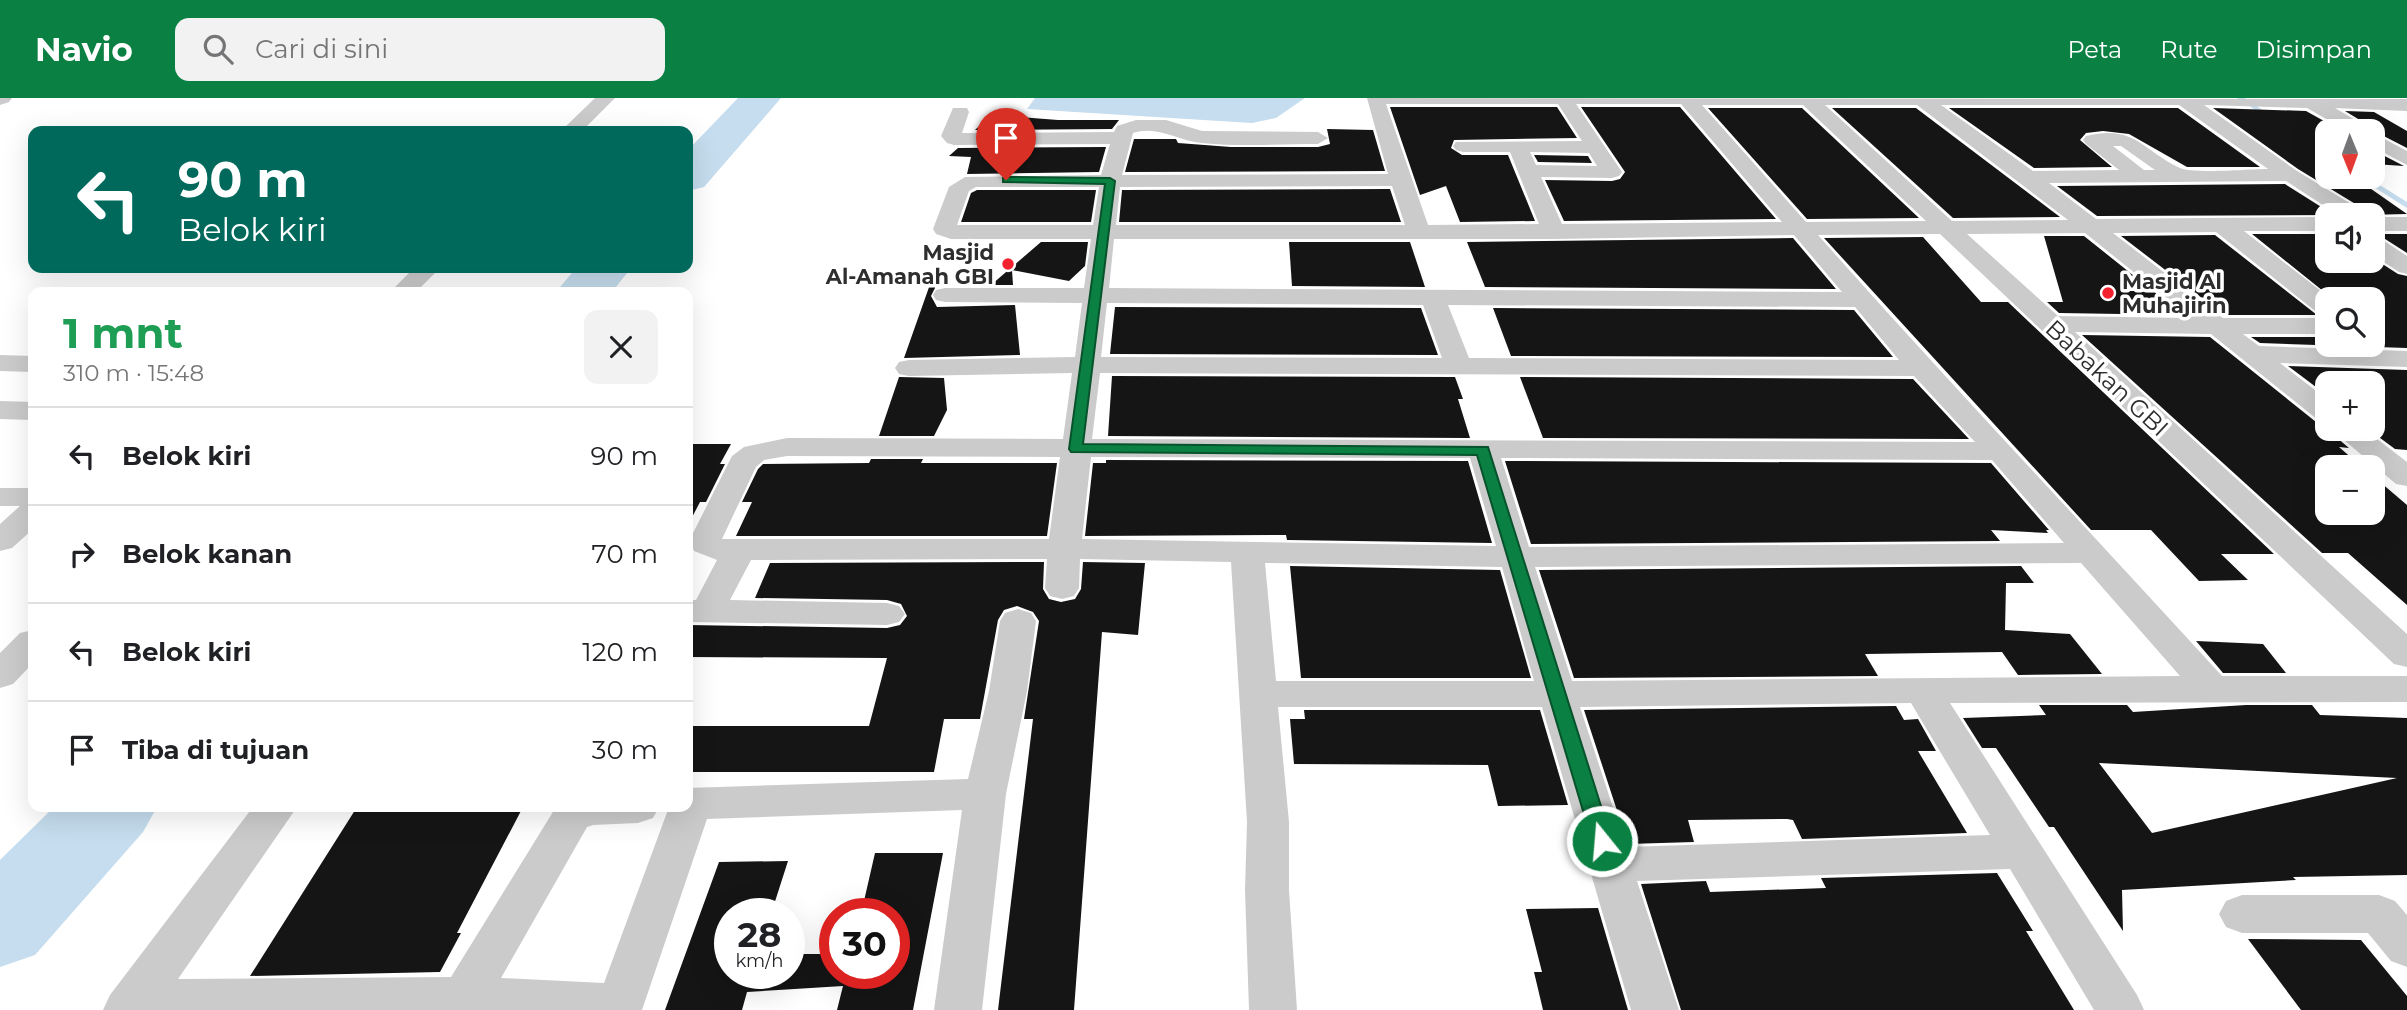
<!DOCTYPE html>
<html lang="id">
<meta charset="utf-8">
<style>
:root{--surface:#fff;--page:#f2f2f2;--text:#202124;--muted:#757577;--line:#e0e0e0;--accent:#0b8043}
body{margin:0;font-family:Montserrat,sans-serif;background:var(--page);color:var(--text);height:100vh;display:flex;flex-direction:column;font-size:26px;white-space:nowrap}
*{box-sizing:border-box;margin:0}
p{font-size:23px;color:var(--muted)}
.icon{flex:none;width:38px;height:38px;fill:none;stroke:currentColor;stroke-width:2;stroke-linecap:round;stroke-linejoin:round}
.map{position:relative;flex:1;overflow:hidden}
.panel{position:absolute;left:28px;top:189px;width:665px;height:525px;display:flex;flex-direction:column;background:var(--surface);border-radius:14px;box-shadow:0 7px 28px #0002}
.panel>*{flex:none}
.banner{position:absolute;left:28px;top:28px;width:665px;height:147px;border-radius:14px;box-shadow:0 7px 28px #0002;background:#00695c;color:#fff;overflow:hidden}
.needle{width:46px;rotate:179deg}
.buttons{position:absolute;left:2315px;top:21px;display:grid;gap:14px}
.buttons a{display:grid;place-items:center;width:70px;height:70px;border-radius:14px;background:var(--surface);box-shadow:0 7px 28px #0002;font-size:35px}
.speed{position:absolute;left:714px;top:800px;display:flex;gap:14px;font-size:35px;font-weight:700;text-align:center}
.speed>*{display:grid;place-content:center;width:91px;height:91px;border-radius:50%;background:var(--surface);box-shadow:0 7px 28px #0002;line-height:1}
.speed small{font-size:18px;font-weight:400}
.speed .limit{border:10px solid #d22;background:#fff;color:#111}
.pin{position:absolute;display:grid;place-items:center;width:60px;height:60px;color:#fff;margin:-72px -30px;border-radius:50% 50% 50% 0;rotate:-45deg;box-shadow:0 0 7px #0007}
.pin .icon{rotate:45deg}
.me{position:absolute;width:77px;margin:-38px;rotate:343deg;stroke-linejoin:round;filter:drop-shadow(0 0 5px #0008)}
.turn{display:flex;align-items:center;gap:24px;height:147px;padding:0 35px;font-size:32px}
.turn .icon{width:91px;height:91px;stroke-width:2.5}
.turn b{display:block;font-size:49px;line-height:60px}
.round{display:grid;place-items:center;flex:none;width:74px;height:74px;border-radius:14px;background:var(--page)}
.head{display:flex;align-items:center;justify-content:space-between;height:119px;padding:0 35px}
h1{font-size:42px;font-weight:700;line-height:52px;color:#1e9e55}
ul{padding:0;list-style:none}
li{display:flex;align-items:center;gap:21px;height:98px;padding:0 35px;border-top:2px solid var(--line)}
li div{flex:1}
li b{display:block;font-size:26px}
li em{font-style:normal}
header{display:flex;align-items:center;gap:42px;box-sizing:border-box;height:98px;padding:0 35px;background:var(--accent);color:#fff}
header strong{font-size:33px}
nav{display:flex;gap:38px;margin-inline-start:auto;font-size:24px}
.search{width:490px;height:63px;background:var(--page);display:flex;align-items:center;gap:18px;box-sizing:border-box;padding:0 24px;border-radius:14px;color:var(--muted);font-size:26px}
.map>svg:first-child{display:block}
.water{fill:#c5ddee}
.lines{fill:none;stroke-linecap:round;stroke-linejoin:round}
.stream{fill:#c5ddee;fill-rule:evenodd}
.river{fill:#c5ddee;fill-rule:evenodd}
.building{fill:#151515;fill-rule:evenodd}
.street{fill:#cbcbcb;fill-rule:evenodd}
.route{fill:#0b8043;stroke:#07532c;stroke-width:2}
.poi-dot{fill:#f3222e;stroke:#fff;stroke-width:2.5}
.labels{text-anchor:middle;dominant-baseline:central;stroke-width:7;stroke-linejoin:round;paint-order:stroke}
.far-poi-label{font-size:21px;font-weight:bold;fill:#2e2e2e;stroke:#fff;text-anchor:end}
.street-label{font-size:24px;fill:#2e2e2e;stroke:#fff}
</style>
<header>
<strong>Navio</strong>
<div class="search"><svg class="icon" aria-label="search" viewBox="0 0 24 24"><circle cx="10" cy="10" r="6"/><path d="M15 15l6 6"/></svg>Cari di sini</div>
<nav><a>Peta</a><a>Rute</a><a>Disimpan</a></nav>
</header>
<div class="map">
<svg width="2407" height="912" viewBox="0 0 2407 912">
<rect width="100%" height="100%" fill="#fff"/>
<polygon class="water" points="1035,0 1305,0 1276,20 1252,25 1027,11"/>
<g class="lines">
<g class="stream">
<polygon points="2237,0 2245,0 2274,20 2269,21"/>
<polygon points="2358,79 2367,79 2407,104 2407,110"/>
</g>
<g class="river">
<polygon points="738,0 781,0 704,89 688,93 688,52"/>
<polygon points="576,170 631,170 612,194 556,194"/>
<polygon points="54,709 157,709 143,734 35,857 0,869 0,762"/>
</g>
</g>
<g class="building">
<polygon points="1390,9 1557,9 1577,40 1454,42 1451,50 1462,57 1508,57 1535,123 1460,124 1446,88 1420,97"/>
<polygon points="1581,9 1680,9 1776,121 1564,123 1545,82 1612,83 1620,81 1625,74"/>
<polygon points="1708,10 1802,10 1919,120 1807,121"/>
<polygon points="1832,10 1916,10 2060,119 1953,120"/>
<polygon points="1949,10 2178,10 2260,69 2187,69 2129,36 2103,33 2086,35 2080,42 2112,69 2034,70"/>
<polygon points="2213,10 2306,13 2342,33 2328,33 2328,79 2354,79 2407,116 2367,117 2362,110 2298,71"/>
<polygon points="2345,13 2374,14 2407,33 2407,50 2372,32 2368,27"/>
<polygon points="991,17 1058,22 1119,22 1112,31 975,32"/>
<polygon points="1327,31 1373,32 1385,73 1125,74 1134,41 1176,41 1178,45 1231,49 1318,49 1330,46"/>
<polygon points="1106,49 1099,74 967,76 971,59 949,58 958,50"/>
<polygon points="2373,52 2404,68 2373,66"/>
<polygon points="1534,57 1588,58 1592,65 1538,64"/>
<polygon points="2285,86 2334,117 2097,118 2057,88"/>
<polygon points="1390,91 1401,124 1119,124 1122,92"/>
<polygon points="977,92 1096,92 1091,124 961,124 971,95"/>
<polygon points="2252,136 2328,136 2328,163 2373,163 2373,160 2398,176 2407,178 2407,250 2260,245 2251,239 2328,239 2328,247 2373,247 2373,201 2333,201"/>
<polygon points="2373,136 2407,136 2407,155 2382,139"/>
<polygon points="2215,137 2317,217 2224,217 2121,138"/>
<polygon points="2044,138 2084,138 2183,217 2059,215 2047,204 2063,204"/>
<polygon points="1923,139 1981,204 2008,204 2274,456 2221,456 2248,482 2199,483 2151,432 2091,432 1824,140"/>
<polygon points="1793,140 1836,191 1485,189 1467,144"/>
<polygon points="1041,144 1088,144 1085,168 1069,183 1012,172 1013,187 991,187"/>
<polygon points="1289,144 1410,144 1425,189 1292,188"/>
<polygon points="934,175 935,190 931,198 937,209 1015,207 1020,257 904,260"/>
<polygon points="1115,209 1421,210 1438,257 1110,256"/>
<polygon points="1493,210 1854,212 1893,259 1511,258"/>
<polygon points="2082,237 2210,239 2316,324 2328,327 2329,333 2349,350 2339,349 2362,369 2328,369 2328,415 2373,415 2373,378 2407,407 2407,507 2348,455 2322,455"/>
<polygon points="2288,268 2407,272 2407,352 2395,351 2368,331 2373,331 2373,285 2328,285 2328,298"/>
<polygon points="1112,278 1455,279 1463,301 1458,301 1470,340 1108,338"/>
<polygon points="899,279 944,280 947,312 934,338 879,338"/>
<polygon points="1520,279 1913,281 1969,341 1543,340"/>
<polygon points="688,346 731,346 720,366 725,366 706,404 700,404 688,427"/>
<polygon points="871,361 923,361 921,365 1057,365 1047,438 736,438 752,404 742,404 758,371 763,366 869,365"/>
<polygon points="1106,362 1468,363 1492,445 1287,442 1286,437 1085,438 1093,365 1106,365"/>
<polygon points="1505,363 1991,365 2049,432 2046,432 2048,435 1991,432 2000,443 1531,446"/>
<polygon points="1044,464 1043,491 1049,501 1061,504 1075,501 1081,491 1083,464 1145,465 1138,537 1102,534 1074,912 998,912 1033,621 1024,621 1039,523 1033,514 1017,508 1004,512 998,522 980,621 944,621 934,674 688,674 688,628 869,628 887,560 688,559 688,527 887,530 900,527 907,518 901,506 887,502 755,500 770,465"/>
<polygon points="1290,468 1500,472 1531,580 1301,580"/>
<polygon points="2021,468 2034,485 2006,485 2005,532 2070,536 2102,576 2018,577 2002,554 1865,556 1878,578 1574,580 1539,472"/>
<polygon points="2196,543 2263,546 2286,575 2223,575"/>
<path d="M 2039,607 L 2127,607 L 2133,614 L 2246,607 L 2312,607 L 2320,617 L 2407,620 L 2407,777 L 2293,779 L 2296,782 L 2122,792 L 2123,833 L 2054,729 L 2049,729 L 1996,650 L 1982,650 L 1963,620 L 2046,617 ZM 2099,665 L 2397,680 L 2152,735 Z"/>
<polygon points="1896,608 1904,622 1918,621 1936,653 1918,653 1967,735 1802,741 1793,722 1787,721 1688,722 1694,744 1628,746 1584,612"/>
<polygon points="1304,612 1540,612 1568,707 1498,708 1488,667 1294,666 1290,621 1305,621"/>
<polygon points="357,709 523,709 457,835 461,835 440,874 250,878"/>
<polygon points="875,755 943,755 913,912 837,912 843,888 747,894 742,912 665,912 719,764 788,763 771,816 730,816 730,875 789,875 789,856 835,856 835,875 894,875 894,816 861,816"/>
<polygon points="1997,775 2033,833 2026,833 2074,912 1681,912 1641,786 1706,783 1710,794 1826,790 1821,780"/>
<polygon points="1598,810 1628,912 1543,912 1534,874 1542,874 1526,811"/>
<polygon points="2248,841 2361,842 2407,898 2407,912 2301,912"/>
</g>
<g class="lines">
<g class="street">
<polygon points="0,0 12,0 9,4 0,7"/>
<polygon points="595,0 615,0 582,33 561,33"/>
<path d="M 1367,0 L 2407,1 L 2407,13 L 2335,10 L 2367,29 L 2370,33 L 2347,33 L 2307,10 L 2204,7 L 2297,73 L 2361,112 L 2364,117 L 2338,117 L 2286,83 L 2049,85 L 2096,121 L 2328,119 L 2328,133 L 2244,133 L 2331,201 L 2328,201 L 2328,218 L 2319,216 L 2216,134 L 2113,135 L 2223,220 L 2328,220 L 2328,236 L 2243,236 L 2259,248 L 2407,253 L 2407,269 L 2280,265 L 2328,302 L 2328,324 L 2318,322 L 2211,236 L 2075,234 L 2407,536 L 2407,569 L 2394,566 L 1940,136 L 1818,137 C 1950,286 2088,431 2222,578 L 2407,578 L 2407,604 L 1950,605 L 2137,897 L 2144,912 L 2094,912 L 2010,771 L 1637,783 L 1679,912 L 1631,912 L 1542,609 L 1278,609 L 1289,724 L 1289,792 L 1297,912 L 1249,912 L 1245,792 L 1247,724 L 1231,464 L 1080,461 L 1079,490 L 1074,498 L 1062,501 L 1050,498 L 1045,490 L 1047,461 L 751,462 L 730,502 L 887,505 L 899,508 L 905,516 L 899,524 L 887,527 L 688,524 L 688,502 L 696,502 L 717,462 L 694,453 L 690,441 L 732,358 L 744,349 L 787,340 L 1063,341 L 1072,275 L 909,278 L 899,276 L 895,270 L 899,264 L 909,262 L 1075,259 L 1082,205 L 945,204 L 936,202 L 933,197 L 936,192 L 945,190 L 1084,190 L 1091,141 L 951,141 L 936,136 L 933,131 L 949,89 L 965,79 L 1101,77 L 1110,46 L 954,47 L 947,45 L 941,38 L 953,10 L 967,10 L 969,14 L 962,35 L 1114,34 L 1117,28 L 1136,22 L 1166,22 L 1202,33 L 1318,34 L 1328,40 L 1318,46 C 1280,46 1240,49 1202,45 C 1178,43 1158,27 1133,35 L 1122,77 L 1388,76 ZM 1386,6 L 1558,6 L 1582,43 L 1456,44 L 1453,48 L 1456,52 L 1463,54 L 1510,54 L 1539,126 L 1428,127 ZM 1576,6 L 1681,6 L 1782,124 L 1562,126 L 1541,79 L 1612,80 L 1619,78 L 1622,74 ZM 1702,7 L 1803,7 L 1926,123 L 1806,124 ZM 1825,7 L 1917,7 L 2068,122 L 1952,123 ZM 1941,7 L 2179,7 L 2268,71 C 2251,71 2193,76 2180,70 C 2143,53 2135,26 2086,38 L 2083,42 L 2086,46 L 2119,72 L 2033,73 ZM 2113,48 L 2121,48 L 2155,72 L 2144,72 ZM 1530,54 L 1589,55 L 1597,68 L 1536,67 ZM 1392,88 L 1405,127 L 1116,127 L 1120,89 ZM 976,89 L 1099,89 L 1093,127 L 957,127 L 969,93 ZM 2085,135 L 2191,220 L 2058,218 L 1967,136 ZM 1794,137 L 1842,194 L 1109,190 L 1114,141 L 1554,141 ZM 1107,205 L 1423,207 L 1442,260 L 1101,259 ZM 1448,207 L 1855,209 L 1899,262 L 1469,260 ZM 1100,275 L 1914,278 L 1975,344 L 1092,341 ZM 787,358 L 1060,359 L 1049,441 L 722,441 L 756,369 L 764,362 ZM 1091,359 L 1470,360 L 1496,448 L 1082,441 ZM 1501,360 L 1992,362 L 2064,445 L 1529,449 ZM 1265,465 L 1502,469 L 1534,583 L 1276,583 ZM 2081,465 L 2180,578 L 1572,583 L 1535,469 ZM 1911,605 L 1990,737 L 1626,749 L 1580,609 Z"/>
<polygon points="2373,35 2407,53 2407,67 2373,49"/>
<rect x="2373" y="119" width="34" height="14"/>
<polygon points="2373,139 2381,141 2407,158 2407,176 2399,174 2373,157"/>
<polygon points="414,170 440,170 416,194 390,194"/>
<polygon points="0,257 33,258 33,274 0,273"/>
<polygon points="0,303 33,304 33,322 0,321"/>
<polygon points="2331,331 2364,331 2407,364 2407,388 2396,386"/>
<polygon points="0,390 33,390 33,431 12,450 0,453 0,426 20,408 0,408"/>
<polygon points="1018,511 1031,515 1036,523 1027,593 1006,696 982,912 934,912 962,712 707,721 642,912 103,912 110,897 253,709 297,709 178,881 451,879 556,709 659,709 653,720 638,725 593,727 587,729 501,880 604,885 669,709 688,709 688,690 968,681 989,593 1000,523 1005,515"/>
<polygon points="33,532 33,565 13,586 0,590 0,555 20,535"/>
<polygon points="2242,797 2379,797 2395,803 2407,817 2407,869 2391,863 2368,835 2242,835 2226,829 2219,816 2226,803"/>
</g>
</g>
<polygon class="route" points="1006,79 1110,80 1115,83 1083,346 1488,349 1612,743 1609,748 1602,751 1595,748 1592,743 1477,357 1071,354 1069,351 1105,86 1003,84 1003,80"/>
<g class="poi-dot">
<circle cx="1008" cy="166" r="7"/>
<circle cx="2108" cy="195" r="7"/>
</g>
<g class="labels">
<g class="far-poi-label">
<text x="994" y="154">Masjid<tspan x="994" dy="24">Al-Amanah GBI</tspan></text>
<text x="2122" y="183" text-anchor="start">Masjid Al<tspan x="2122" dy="24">Muhajirin</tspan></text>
</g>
<g class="street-label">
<text transform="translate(2107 280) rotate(43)">Babakan GBI</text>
</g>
</g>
</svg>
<div class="buttons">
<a><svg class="needle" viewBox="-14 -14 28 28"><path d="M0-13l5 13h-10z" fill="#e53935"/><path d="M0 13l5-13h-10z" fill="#757577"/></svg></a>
<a><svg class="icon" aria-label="sound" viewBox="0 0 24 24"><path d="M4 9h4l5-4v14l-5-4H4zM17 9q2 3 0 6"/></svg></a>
<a><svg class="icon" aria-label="search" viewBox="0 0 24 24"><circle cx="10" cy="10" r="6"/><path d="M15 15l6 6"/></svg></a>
<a>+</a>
<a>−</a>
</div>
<div class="speed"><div>28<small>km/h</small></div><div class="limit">30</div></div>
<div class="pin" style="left:1006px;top:82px;background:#d93025"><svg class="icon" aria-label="arrive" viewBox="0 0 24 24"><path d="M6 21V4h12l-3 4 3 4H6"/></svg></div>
<svg class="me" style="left:1602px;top:743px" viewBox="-20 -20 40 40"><circle r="17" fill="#0b8043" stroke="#fff" stroke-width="3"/><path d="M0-11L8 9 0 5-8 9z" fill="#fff"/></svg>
<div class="banner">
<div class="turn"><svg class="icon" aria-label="left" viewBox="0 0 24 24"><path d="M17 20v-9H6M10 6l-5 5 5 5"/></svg><div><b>90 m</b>Belok kiri</div></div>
</div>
<section class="panel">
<div class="head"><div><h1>1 mnt</h1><p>310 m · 15:48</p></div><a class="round"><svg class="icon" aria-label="close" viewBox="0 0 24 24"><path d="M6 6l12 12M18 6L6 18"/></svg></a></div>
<ul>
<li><svg class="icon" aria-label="left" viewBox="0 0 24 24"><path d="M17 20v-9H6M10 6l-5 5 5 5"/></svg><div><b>Belok kiri</b></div><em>90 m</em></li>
<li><svg class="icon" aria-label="right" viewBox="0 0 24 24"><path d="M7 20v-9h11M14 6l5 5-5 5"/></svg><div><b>Belok kanan</b></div><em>70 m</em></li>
<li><svg class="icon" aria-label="left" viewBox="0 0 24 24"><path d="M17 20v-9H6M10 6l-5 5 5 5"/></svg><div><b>Belok kiri</b></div><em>120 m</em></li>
<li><svg class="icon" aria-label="arrive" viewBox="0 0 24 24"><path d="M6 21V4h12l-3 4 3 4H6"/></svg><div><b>Tiba di tujuan</b></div><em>30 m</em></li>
</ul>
</section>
</div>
